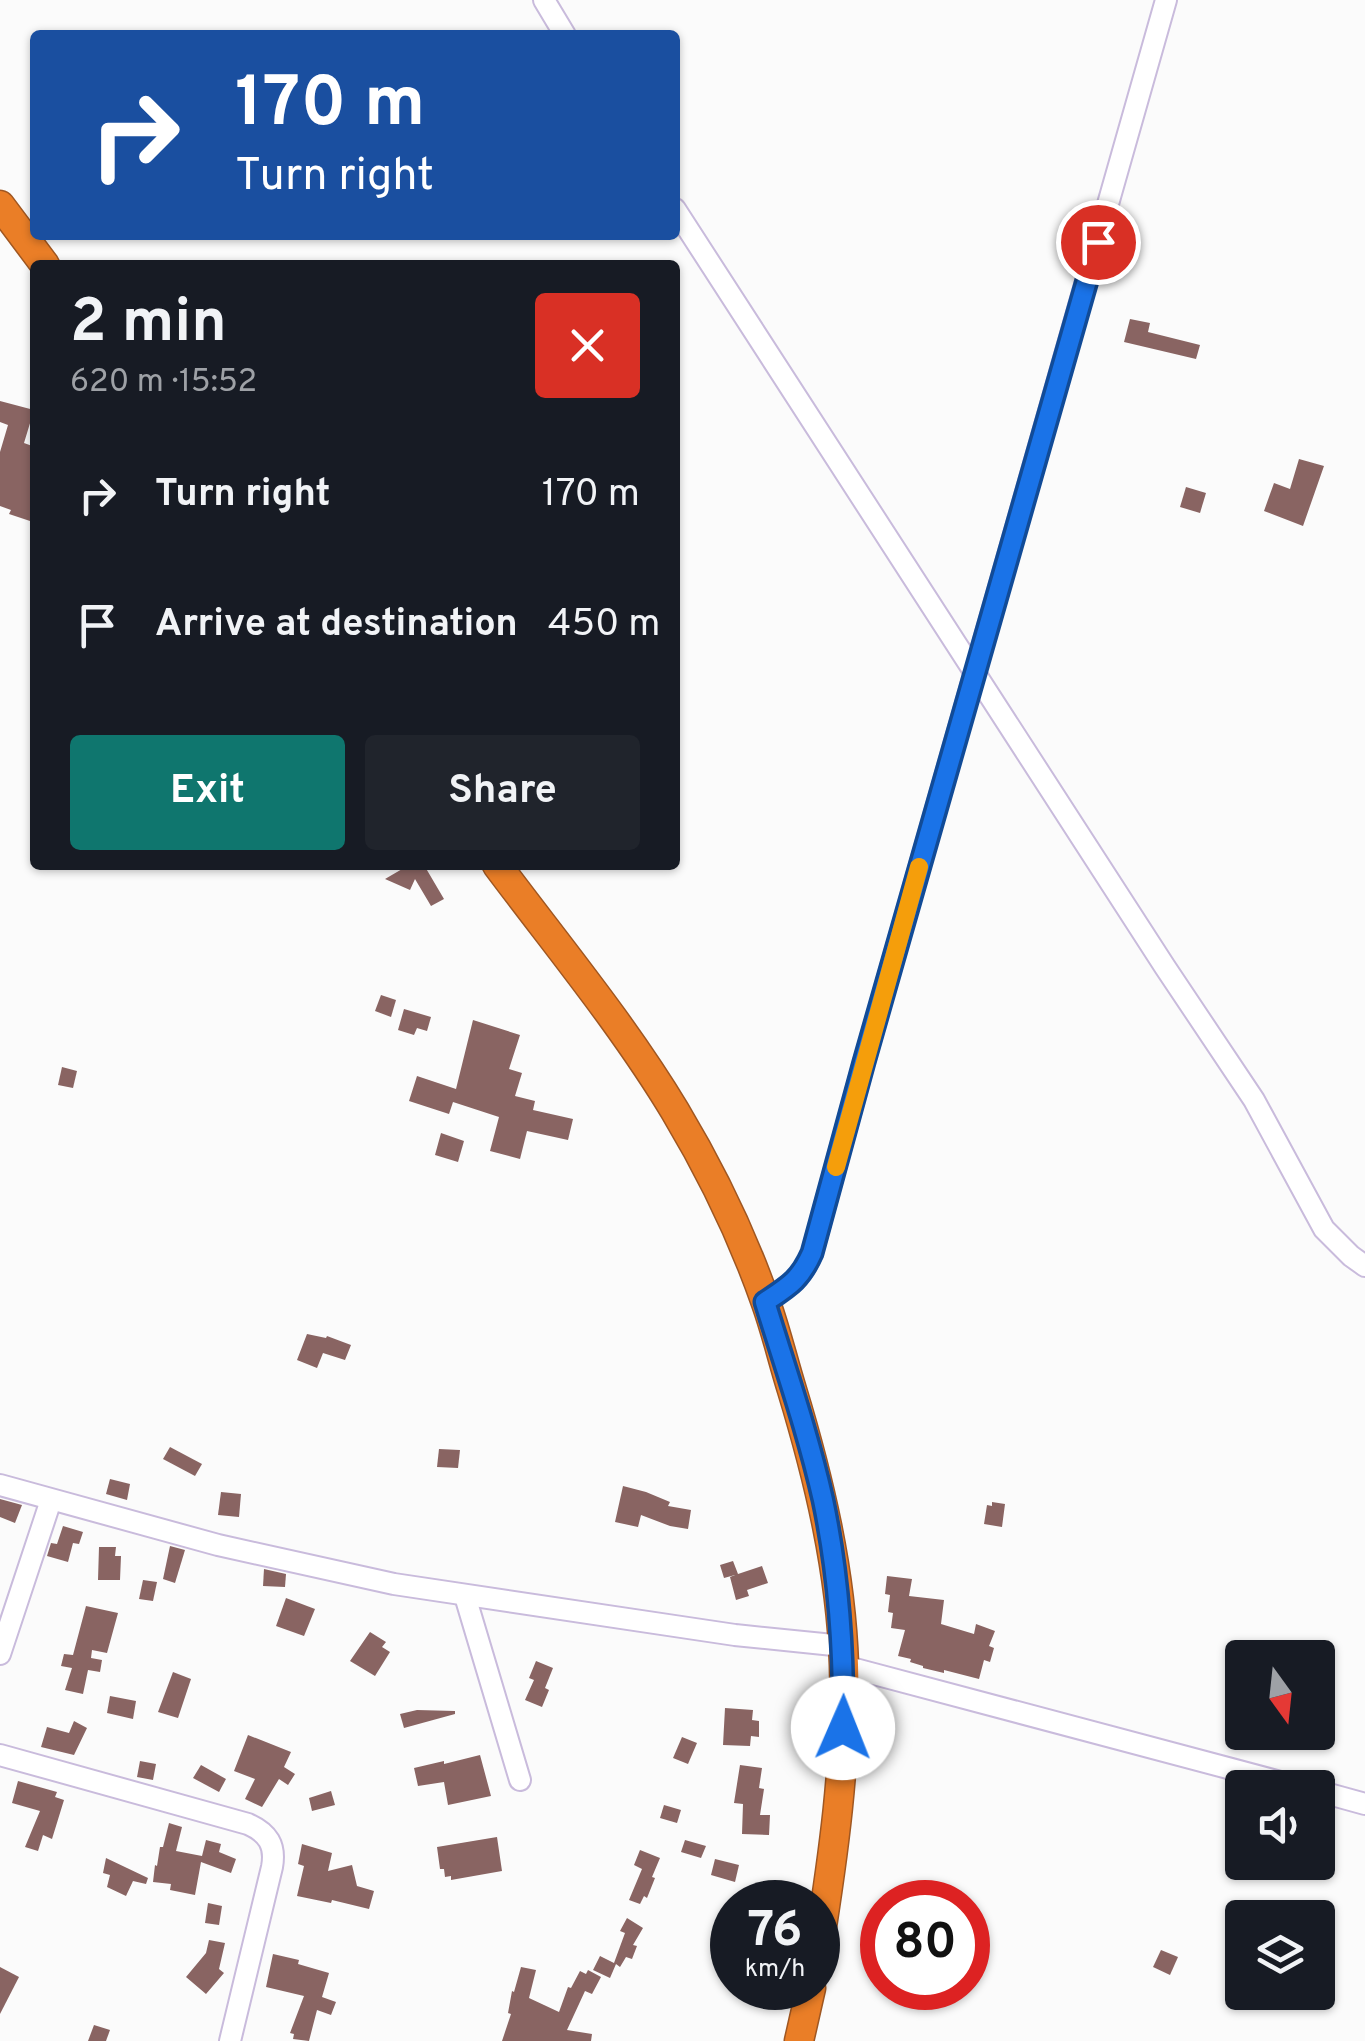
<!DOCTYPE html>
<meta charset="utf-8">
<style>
:root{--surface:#171b24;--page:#20242c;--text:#f1f3f6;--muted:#9ea1a6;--accent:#0f766e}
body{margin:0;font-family:Overpass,sans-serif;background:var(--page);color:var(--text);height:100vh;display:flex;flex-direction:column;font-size:38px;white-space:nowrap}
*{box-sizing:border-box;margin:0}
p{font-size:32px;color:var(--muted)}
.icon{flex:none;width:55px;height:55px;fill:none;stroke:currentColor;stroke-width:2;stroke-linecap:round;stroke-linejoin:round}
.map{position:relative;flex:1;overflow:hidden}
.sheet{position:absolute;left:30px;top:260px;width:650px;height:610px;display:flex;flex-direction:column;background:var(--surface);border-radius:10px;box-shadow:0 2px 8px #0004}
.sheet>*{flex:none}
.hud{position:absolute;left:30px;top:30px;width:650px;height:210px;border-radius:10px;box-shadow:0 2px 8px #0004;background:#1a4fa0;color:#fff;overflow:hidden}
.needle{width:65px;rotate:165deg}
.tools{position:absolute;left:1225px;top:1640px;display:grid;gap:20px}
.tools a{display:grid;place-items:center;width:110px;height:110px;border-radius:10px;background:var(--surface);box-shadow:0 2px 8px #0004;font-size:50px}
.speed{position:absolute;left:710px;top:1880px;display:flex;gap:20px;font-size:50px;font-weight:700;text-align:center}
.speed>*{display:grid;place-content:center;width:130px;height:130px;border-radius:50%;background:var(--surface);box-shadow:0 2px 8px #0004;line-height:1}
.speed small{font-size:25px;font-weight:400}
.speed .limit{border:15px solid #d22;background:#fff;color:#111}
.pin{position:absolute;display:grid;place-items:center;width:85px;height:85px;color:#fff;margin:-42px;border:5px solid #fff;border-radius:50%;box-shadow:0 2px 10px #0007}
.me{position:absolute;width:110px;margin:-55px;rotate:1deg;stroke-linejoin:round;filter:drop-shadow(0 0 8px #0008)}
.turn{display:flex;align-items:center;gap:35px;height:210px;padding:0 40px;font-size:45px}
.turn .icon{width:130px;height:130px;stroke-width:2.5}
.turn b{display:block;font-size:70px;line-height:85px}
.round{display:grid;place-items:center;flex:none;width:105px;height:105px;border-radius:10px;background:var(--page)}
.head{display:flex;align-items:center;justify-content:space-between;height:170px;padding:0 40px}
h1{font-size:60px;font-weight:700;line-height:75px}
.button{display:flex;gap:20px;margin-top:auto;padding:20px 40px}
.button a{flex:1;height:115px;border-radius:10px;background:var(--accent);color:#fff;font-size:40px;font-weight:700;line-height:115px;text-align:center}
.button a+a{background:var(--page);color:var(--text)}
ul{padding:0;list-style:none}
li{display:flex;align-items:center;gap:30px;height:130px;padding:0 40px}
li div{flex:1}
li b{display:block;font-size:38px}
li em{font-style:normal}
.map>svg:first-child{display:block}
.building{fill:#896462}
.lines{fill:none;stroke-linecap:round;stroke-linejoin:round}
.minor-casing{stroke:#c9bbdc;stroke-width:24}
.highway-casing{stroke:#9f5722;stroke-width:31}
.minor{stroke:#fff;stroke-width:20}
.highway{stroke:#ea7e27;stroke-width:28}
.route-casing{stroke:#114b97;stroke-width:25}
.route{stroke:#1a73e8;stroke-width:18}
.slow{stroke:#f59e0b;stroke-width:18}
</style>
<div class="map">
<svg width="1365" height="2041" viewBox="0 0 1365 2041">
<rect width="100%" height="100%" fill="#fbfbfb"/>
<g class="building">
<polygon points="1130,319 1150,323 1148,332 1200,345 1196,359 1124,342"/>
<polygon points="0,401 34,410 24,443 35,447 35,507 30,521 9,514 11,510 0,506 0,452 8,425 0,422"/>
<polygon points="1299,459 1324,466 1303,526 1264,511 1274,483 1290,489"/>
<polygon points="1186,487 1206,493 1200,513 1180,507"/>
<polygon points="409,865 424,865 444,899 431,906 415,879 410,890 385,879"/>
<polygon points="381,995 396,1000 391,1017 375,1011"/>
<polygon points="404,1009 431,1017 427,1031 417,1028 414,1035 398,1030"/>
<polygon points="473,1020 520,1035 509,1069 522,1073 515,1096 535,1101 533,1110 573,1119 568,1140 527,1131 520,1159 490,1151 499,1117 453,1102 449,1114 409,1101 417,1076 456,1089"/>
<polygon points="62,1067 77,1071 73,1088 58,1085"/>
<polygon points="441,1133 464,1141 458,1162 435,1155"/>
<polygon points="307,1334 326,1338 327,1336 351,1345 345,1360 323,1353 317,1368 297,1360"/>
<polygon points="170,1447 202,1464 195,1476 163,1459"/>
<polygon points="439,1449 460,1450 458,1468 437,1467"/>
<polygon points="110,1479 130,1484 127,1500 106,1494"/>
<polygon points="623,1486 646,1492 670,1502 668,1506 691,1510 688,1529 670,1526 641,1515 638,1527 615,1522"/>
<polygon points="221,1492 241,1494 239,1517 218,1515"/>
<polygon points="0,1499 22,1505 15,1523 0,1517"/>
<polygon points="992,1502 1005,1504 1002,1527 984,1524 987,1505 992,1506"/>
<polygon points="63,1526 83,1532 79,1544 73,1543 68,1562 47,1556 51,1543 57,1544"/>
<polygon points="170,1546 185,1550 175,1583 163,1579"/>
<polygon points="99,1547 116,1547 115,1556 121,1556 120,1580 98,1580"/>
<polygon points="733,1561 738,1574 762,1566 768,1583 747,1590 749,1596 736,1600 730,1577 735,1575 724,1578 720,1565"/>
<polygon points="264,1569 286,1574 285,1587 263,1586"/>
<polygon points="887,1576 912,1579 909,1596 944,1600 941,1624 974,1634 976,1624 995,1631 989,1646 994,1648 990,1662 984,1660 979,1679 944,1670 944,1673 923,1668 923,1666 910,1662 911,1659 898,1656 905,1630 891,1628 893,1613 888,1612 890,1595 885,1594"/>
<polygon points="143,1580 157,1582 153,1601 139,1599"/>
<polygon points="286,1598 315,1609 304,1636 276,1626"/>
<polygon points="86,1606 118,1613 107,1653 92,1650 91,1658 102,1660 100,1672 88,1670 83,1694 65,1690 72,1668 61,1666 64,1654 73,1655"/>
<polygon points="370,1632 386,1642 382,1647 390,1652 375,1676 350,1661"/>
<polygon points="536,1661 553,1668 545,1688 549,1690 542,1707 525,1700 534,1680 529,1678"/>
<polygon points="173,1672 191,1679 178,1718 158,1712"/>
<polygon points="110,1696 136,1701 133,1719 107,1713"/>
<polygon points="725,1708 753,1710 752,1720 759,1721 759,1737 751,1736 750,1746 723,1745"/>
<polygon points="417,1710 455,1711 455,1714 404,1728 400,1714"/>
<polygon points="74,1721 87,1728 74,1755 41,1747 47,1727 69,1733"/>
<polygon points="248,1735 291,1752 284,1767 295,1774 288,1785 279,1779 262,1807 245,1799 255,1779 234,1771"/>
<polygon points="682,1737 697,1743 688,1764 673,1758"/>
<polygon points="480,1755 491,1796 448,1805 444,1782 418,1786 414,1768 444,1761 444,1764"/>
<polygon points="140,1761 156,1764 153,1780 137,1777"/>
<polygon points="201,1765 226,1779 219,1792 193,1778"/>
<polygon points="740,1765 762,1768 759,1788 764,1789 760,1815 770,1815 769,1835 742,1834 743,1804 734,1803"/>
<polygon points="18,1781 57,1792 55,1797 64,1800 52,1839 43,1835 38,1851 25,1847 40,1811 12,1803"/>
<polygon points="331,1791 335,1805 312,1811 309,1798"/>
<polygon points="664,1805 681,1810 677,1823 660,1818"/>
<polygon points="169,1823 182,1827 176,1851 202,1856 206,1840 221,1844 219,1852 236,1859 231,1873 201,1862 195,1895 170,1890 171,1884 153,1882 155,1865 157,1866 160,1847 163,1847"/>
<polygon points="497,1837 502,1871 451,1880 451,1876 445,1877 444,1869 440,1869 437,1847"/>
<polygon points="685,1840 706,1846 701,1858 681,1852"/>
<polygon points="302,1844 332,1853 328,1871 352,1865 357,1886 374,1891 369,1909 332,1900 331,1903 297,1896 304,1866 298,1864"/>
<polygon points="640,1850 660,1858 652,1877 655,1878 647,1898 644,1896 640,1904 629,1900 642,1869 634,1865"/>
<polygon points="106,1858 148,1878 146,1884 133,1881 126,1896 107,1887 110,1875 103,1873"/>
<polygon points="715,1859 739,1865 735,1882 711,1875"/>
<polygon points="208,1903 222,1906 219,1925 205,1923"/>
<polygon points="627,1918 643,1928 633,1945 637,1946 632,1959 626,1957 620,1967 616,1964 610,1978 593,1970 600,1956 614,1963 625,1933 620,1931"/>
<polygon points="209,1940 225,1943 219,1969 224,1973 206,1994 186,1977 206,1953"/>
<polygon points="1161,1950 1178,1957 1170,1975 1153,1967"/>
<polygon points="273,1954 299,1960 298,1964 329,1973 322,1997 336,2002 331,2015 317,2010 309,2041 293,2039 294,2034 290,2033 304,1996 266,1987"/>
<polygon points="0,1967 19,1977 0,2014"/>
<polygon points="521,1967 536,1970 529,1998 559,2012 568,1987 571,1988 580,1971 586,1974 588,1970 601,1977 592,1994 585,1991 567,2030 592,2034 591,2041 502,2041 511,2014 508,2013 512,1991 514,1992"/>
<polygon points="94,2025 110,2030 106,2041 88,2041"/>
</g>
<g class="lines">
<defs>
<g id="minor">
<polyline points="544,0 565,35"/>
<polyline points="675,209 1165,967 1254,1100 1324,1229 1351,1256 1365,1266"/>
<path d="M 765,1301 C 789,1286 801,1280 812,1253 L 864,1062 L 1166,0"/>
<polyline points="0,1485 218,1545 394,1584 735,1635 843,1646"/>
<polyline points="465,1596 520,1780"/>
<polyline points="0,1654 51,1500"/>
<polyline points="844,1666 1303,1788"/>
<path d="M 0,1755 L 248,1824 C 268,1833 276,1845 272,1867 L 230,2041"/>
<polyline points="1318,1791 1365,1804"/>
</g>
<g id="highway">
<polyline points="0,205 45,265"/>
<path d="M 497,865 C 556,944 624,1026 675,1111 C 711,1171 743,1237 766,1303 C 776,1331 783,1361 792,1390 C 819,1479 841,1571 844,1665 C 847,1761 833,1858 818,1952"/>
<polyline points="799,2041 811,1988"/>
</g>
</defs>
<use href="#minor" class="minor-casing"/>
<use href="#highway" class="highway-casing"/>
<use href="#minor" class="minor"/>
<use href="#highway" class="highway"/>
</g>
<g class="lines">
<defs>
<path id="route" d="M 843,1728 C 844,1650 839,1576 823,1500 C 808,1433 785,1367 765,1302 C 789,1286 800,1280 812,1253 L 864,1062 L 1098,242"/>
</defs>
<use href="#route" class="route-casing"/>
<use href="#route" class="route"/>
<polyline class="slow" points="836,1167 919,867"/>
</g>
</svg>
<div class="tools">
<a><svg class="needle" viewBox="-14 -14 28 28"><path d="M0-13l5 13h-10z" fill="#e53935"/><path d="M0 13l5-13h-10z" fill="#9ea1a6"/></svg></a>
<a><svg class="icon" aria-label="sound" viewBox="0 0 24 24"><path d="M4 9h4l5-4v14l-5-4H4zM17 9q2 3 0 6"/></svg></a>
<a><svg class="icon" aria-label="layers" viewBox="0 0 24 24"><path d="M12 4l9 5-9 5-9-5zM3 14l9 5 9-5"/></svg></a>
</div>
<div class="speed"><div>76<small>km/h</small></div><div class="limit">80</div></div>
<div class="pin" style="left:1098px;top:242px;background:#d93025"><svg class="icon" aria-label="arrive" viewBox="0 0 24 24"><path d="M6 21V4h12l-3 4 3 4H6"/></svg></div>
<svg class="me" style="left:843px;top:1728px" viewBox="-20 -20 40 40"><circle r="19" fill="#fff"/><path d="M0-13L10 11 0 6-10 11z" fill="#1a73e8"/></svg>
<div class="hud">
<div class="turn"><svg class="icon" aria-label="right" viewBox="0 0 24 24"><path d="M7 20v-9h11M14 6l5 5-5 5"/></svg><div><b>170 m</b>Turn right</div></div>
</div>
<section class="sheet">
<div class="head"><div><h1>2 min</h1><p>620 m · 15:52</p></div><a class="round" style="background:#d93025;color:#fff"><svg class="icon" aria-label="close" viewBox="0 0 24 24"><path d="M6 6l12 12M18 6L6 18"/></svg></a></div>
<ul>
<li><svg class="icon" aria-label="right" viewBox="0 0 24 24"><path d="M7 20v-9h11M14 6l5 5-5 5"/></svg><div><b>Turn right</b></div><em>170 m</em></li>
<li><svg class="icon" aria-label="arrive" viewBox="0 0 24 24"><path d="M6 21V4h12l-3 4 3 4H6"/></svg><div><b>Arrive at destination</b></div><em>450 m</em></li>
</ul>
<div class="button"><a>Exit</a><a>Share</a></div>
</section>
</div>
